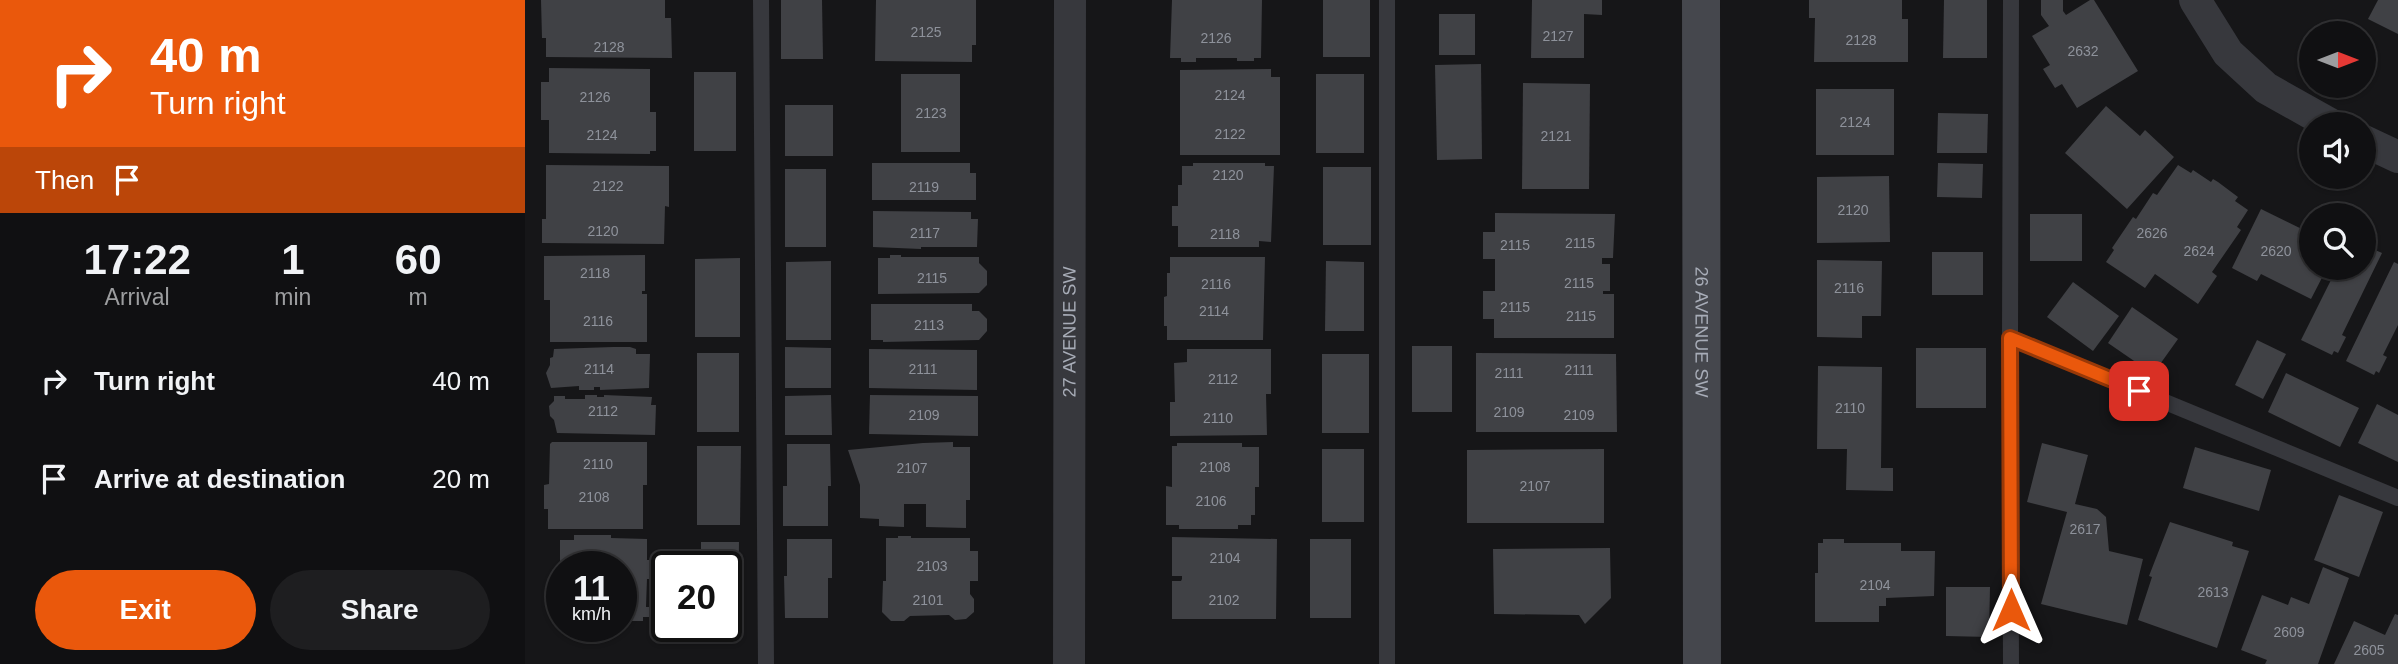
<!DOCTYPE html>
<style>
:root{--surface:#101012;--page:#1e1e20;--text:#f1f3f6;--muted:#9c9d9f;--line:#303032;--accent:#ea580c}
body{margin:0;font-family:Arial,sans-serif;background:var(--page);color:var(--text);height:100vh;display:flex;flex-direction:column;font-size:26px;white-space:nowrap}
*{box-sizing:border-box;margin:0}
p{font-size:23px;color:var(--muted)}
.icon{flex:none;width:38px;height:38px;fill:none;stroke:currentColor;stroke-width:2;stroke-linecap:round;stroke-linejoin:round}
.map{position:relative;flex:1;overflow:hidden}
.drawer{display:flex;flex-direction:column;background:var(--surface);width:525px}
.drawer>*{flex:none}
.guide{background:#ea580c;color:#fff;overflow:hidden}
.needle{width:46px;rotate:90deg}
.tools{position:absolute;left:1774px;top:21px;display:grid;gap:14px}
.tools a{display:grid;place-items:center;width:77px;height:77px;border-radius:50%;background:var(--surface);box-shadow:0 2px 5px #0004,0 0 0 2px var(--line);font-size:35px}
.speed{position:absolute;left:21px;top:551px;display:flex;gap:14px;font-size:35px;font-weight:700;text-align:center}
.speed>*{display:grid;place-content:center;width:91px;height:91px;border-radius:50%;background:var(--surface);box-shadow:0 2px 5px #0004,0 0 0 2px var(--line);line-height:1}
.speed small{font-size:18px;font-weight:400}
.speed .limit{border:4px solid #111;border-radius:10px;background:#fff;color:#111}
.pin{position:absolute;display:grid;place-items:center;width:60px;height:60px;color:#fff;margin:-30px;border-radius:14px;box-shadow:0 4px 10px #0006}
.me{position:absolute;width:77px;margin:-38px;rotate:0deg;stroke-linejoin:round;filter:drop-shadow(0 0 5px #0008)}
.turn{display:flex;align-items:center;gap:24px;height:147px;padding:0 35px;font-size:32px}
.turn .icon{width:91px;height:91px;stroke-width:2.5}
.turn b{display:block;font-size:49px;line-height:60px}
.then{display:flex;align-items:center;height:66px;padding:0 35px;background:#0003;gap:14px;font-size:26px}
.eta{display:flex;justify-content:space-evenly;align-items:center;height:119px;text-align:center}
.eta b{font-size:42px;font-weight:600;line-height:49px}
.action{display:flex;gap:14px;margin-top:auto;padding:14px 35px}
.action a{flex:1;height:80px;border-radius:42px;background:var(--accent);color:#fff;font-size:28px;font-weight:600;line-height:80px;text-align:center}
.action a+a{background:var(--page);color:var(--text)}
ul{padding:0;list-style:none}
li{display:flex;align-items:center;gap:21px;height:98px;padding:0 35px}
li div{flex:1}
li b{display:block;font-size:26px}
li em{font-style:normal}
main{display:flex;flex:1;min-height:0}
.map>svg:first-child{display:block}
.building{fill:#404145}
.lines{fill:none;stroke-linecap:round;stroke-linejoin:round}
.lane{stroke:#37383d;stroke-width:16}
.street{stroke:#37383d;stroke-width:32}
.secondary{stroke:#45474d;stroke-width:38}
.route-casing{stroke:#983908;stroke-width:18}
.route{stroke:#ea580c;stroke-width:12}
.labels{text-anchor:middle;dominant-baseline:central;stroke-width:5;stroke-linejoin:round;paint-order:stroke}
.number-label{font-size:14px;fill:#8e929b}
.street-label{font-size:18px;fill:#a8adb8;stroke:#111113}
</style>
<main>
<section class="drawer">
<div class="guide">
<div class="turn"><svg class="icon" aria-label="right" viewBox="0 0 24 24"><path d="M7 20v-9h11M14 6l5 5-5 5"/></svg><div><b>40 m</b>Turn right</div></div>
<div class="then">Then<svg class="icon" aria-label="arrive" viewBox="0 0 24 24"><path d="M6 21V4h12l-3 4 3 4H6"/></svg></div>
</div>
<div class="eta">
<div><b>17:22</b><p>Arrival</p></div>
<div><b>1</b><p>min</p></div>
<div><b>60</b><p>m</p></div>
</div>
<ul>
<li><svg class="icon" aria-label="right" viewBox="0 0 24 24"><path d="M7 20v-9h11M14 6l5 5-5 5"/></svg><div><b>Turn right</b></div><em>40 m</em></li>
<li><svg class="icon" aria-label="arrive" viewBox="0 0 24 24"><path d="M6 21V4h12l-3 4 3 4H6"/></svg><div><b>Arrive at destination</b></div><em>20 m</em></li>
</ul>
<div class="action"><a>Exit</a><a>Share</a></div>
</section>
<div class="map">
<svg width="1873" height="664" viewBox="0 0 1873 664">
<rect width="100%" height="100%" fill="#161618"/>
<g class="building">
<polygon points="16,0 140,0 140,18 146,18 147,58 21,57 21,38 17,38"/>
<polygon points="256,0 297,0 298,59 256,59"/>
<polygon points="351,0 451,0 451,45 447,45 447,62 350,61"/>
<polygon points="647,0 737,0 736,58 729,58 729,61 712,61 712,58 671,58 671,62 656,62 656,58 645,58"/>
<rect x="798" y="0" width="47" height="57"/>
<polygon points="1007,0 1077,0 1077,15 1059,14 1059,58 1006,58"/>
<polygon points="1284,0 1377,0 1377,19 1383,19 1383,62 1289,62 1290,18 1284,18"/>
<polygon points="1419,0 1462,0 1462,58 1418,58"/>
<polygon points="1516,0 1538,0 1538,11 1541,15 1565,0 1569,0 1613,71 1552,108 1537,84 1530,88 1518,69 1525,65 1507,36 1524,26 1516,15"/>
<polygon points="1853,0 1873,0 1873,34 1843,19"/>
<rect x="914" y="14" width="36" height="41"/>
<polygon points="956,64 957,159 912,160 910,65"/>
<polygon points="24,68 125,69 125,112 131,112 131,151 125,151 125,154 24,153 24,120 16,120 16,82 24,82"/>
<polygon points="746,69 746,77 755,77 755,155 655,155 655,70"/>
<rect x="169" y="72" width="42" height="79"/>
<rect x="376" y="74" width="59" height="78"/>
<rect x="791" y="74" width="48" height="79"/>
<polygon points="998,83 1065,84 1064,189 997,189"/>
<rect x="1291" y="89" width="78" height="66"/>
<rect x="260" y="105" width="48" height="51"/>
<polygon points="1581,106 1615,136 1620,130 1649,157 1602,209 1540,153"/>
<polygon points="1413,113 1463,114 1462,153 1412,153"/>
<polygon points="347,163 445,163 445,173 451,173 451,200 347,200"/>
<polygon points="668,163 740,163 740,166 749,166 746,242 734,241 734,247 653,247 653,226 647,226 647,206 653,206 653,185 657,185 657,166 668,166"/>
<polygon points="1413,163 1458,164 1457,198 1412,197"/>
<polygon points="21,165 144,166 144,207 140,206 139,244 17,243 17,219 21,219"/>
<polygon points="1653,165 1666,173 1668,170 1686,182 1688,179 1693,182 1713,197 1710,201 1723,210 1712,227 1716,230 1687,272 1692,276 1673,304 1630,274 1620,288 1581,262 1589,250 1587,248 1608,217 1611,219 1628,193 1632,195"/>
<rect x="798" y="167" width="48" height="78"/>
<rect x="260" y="169" width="41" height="78"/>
<polygon points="1364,176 1365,242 1292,243 1292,177"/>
<polygon points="1736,209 1787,234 1787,268 1802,268 1786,299 1736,274 1732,281 1707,268"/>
<polygon points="348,211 446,212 446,219 453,219 452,247 396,247 396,249 348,247"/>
<polygon points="970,213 1090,214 1088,258 1077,258 1077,264 1085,264 1085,291 1078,291 1078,294 1089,294 1089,338 969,338 969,319 958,319 958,291 970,291 970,259 958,259 958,232 970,232"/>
<rect x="1505" y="214" width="52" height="47"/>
<polygon points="1839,245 1857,253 1817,335 1821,337 1813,353 1809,351 1807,355 1776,340 1812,268 1839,268"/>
<rect x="1407" y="252" width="51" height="43"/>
<polygon points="120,255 120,291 117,291 117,294 122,294 122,342 25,342 25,300 19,300 19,256"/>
<polygon points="365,255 376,255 376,257 454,257 454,263 462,271 462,285 454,293 353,294 353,258 365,258"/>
<polygon points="645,257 740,257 738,340 642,340 642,326 639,326 639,297 642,296 642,273 645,273"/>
<polygon points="215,258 215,337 170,337 170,259"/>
<polygon points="1292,260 1357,261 1356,316 1337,316 1337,338 1292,337"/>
<polygon points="306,261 306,340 261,340 261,262"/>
<polygon points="801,261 839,262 839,331 800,331"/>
<polygon points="1869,262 1873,264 1873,325 1858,355 1862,357 1854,373 1851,371 1849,375 1821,361"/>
<polygon points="1548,282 1594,316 1568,351 1522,317"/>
<polygon points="346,304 447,304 447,311 454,311 462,319 462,331 454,340 358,342 358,340 346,340"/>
<polygon points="1607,307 1653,339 1628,374 1583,343"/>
<polygon points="1732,340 1761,354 1738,399 1710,385"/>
<rect x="887" y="346" width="40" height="66"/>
<polygon points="88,347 105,347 111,349 111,354 125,354 124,388 75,390 75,387 69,387 69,390 54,390 54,386 26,388 21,373 25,365 25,358 28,357 29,349"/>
<polygon points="260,347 306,348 306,388 260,388"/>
<rect x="1391" y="348" width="70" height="60"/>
<polygon points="344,349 452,350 452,390 344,388"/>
<polygon points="662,349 746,349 746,394 741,394 742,435 645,436 645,402 650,402 649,363 662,362"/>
<rect x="172" y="353" width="42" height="79"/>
<polygon points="951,353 1091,354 1092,432 951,432"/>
<rect x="797" y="354" width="47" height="79"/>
<polygon points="1293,366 1357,367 1356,468 1368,468 1368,491 1321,490 1322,449 1292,449"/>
<polygon points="1761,373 1834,408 1815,447 1743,412"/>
<polygon points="60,395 72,395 72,397 79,397 79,395 127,397 126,405 131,405 130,435 32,433 29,420 25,416 24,406 29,401 29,396 40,396 40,399 60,399"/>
<polygon points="306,395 307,435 260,435 260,396"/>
<polygon points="345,395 453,396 453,436 344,434"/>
<polygon points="1852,404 1873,415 1873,462 1833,443"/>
<polygon points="27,442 122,442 122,485 118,485 118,529 23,529 23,509 19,509 19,485 24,484 25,444"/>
<polygon points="428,442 428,447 445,447 445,500 441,500 441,528 401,527 401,504 379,504 379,527 354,526 354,519 335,518 335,485 323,450 398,443"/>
<polygon points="652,443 717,443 717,447 734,447 734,487 730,487 730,515 726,515 726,525 713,525 713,529 654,529 654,525 641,525 641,486 647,487 647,446 652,446"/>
<polygon points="1517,443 1563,455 1550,504 1572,509 1581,517 1584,551 1618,559 1602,625 1516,604 1542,512 1502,502"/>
<polygon points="262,444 305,444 306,486 303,486 303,526 258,526 258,486 262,486"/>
<polygon points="172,446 216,446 215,525 172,525"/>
<polygon points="1670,447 1746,470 1734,511 1658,488"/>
<rect x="797" y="449" width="42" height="73"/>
<polygon points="1079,449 1079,523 942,523 942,450"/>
<polygon points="1814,495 1858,512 1834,577 1789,560"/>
<polygon points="1645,522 1708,542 1707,546 1724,551 1692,648 1613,620 1627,577 1624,576"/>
<polygon points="49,535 86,535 86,538 122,539 122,560 127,560 127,579 122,579 121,607 127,607 127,617 118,617 118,621 99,621 99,616 96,616 96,567 35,567 35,540 49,540"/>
<polygon points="373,536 386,536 386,538 445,538 445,551 453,551 453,581 445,581 445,594 449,599 449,612 441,619 430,620 424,615 385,616 379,621 366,621 357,612 358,581 361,581 361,538 373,538"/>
<polygon points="647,537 752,539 751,619 647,619 647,581 656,581 657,579 657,576 647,576"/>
<polygon points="262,539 307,539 307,578 303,578 303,618 260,618 259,576 262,576"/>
<rect x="785" y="539" width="41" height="79"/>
<polygon points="1298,539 1319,539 1319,543 1376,543 1376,551 1410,551 1409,596 1361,598 1361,606 1354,606 1354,622 1290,622 1290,573 1293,573 1293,543 1298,543"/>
<polygon points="176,542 214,542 213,617 201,617 201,567 176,567"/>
<polygon points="1085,548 1086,598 1060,624 1054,615 969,614 968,549"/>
<polygon points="1798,567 1824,578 1793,664 1740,664 1742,660 1716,650 1737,595 1763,605 1766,597 1784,604"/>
<polygon points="31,579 37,579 37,619 30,619"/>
<polygon points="1421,587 1465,587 1464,637 1421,636"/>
<polygon points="1870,614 1873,615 1873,664 1809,664 1829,621 1860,635"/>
</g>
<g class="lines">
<g class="lane">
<polyline points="236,0 241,664"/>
<polyline points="862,0 862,664"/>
<polyline points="1486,0 1485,338 1873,498"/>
<polyline points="1485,338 1486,664"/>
</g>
<g class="street">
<polyline points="1670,0 1703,53 1741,88 1805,124"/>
<polyline points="1839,141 1873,157"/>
<path id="s1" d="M 544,664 L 545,0"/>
</g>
<path class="secondary" id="s2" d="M 1176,0 L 1177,664"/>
</g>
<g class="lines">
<defs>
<polyline id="route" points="1486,610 1485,338 1614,391"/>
</defs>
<use href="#route" class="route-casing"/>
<use href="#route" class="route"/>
</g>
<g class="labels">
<g class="number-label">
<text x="401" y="32">2125</text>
<text x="1033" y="36">2127</text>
<text x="691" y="38">2126</text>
<text x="1336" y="40">2128</text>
<text x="84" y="47">2128</text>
<text x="1558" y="51">2632</text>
<text x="705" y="95">2124</text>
<text x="70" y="97">2126</text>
<text x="406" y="113">2123</text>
<text x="1330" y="122">2124</text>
<text x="705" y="134">2122</text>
<text x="77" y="135">2124</text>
<text x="1031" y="136">2121</text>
<text x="703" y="175">2120</text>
<text x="83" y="186">2122</text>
<text x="399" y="187">2119</text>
<text x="1328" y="210">2120</text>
<text x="78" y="231">2120</text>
<text x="400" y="233">2117</text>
<text x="1627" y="233">2626</text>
<text x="700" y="234">2118</text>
<text x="1055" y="243">2115</text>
<text x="990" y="245">2115</text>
<text x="1674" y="251">2624</text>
<text x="1751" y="251">2620</text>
<text x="70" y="273">2118</text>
<text x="407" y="278">2115</text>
<text x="1054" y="283">2115</text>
<text x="691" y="284">2116</text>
<text x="1324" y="288">2116</text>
<text x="990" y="307">2115</text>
<text x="689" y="311">2114</text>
<text x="1056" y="316">2115</text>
<text x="73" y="321">2116</text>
<text x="404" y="325">2113</text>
<text x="74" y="369">2114</text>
<text x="398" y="369">2111</text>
<text x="1054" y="370">2111</text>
<text x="984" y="373">2111</text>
<text x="698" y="379">2112</text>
<text x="1325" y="408">2110</text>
<text x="78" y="411">2112</text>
<text x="984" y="412">2109</text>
<text x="399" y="415">2109</text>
<text x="1054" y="415">2109</text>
<text x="693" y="418">2110</text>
<text x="73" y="464">2110</text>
<text x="690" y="467">2108</text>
<text x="387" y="468">2107</text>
<text x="1010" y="486">2107</text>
<text x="69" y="497">2108</text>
<text x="686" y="501">2106</text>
<text x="1560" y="529">2617</text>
<text x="700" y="558">2104</text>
<text x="407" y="566">2103</text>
<text x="1350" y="585">2104</text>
<text x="1688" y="592">2613</text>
<text x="403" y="600">2101</text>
<text x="699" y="600">2102</text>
<text x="1764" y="632">2609</text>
<text x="1844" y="650">2605</text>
</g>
<g class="street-label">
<text stroke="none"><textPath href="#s1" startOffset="332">27 AVENUE SW</textPath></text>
<text stroke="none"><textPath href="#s2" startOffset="332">26 AVENUE SW</textPath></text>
</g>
</g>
</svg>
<div class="tools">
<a><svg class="needle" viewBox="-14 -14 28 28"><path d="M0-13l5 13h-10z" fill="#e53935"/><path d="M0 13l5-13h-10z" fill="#9c9d9f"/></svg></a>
<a><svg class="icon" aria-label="sound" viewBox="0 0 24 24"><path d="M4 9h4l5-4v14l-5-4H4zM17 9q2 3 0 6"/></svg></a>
<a><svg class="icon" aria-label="search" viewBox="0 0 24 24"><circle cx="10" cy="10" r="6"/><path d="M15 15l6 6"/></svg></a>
</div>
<div class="speed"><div>11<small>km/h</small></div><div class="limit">20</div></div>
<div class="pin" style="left:1614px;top:391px;background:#d93025"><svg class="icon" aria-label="arrive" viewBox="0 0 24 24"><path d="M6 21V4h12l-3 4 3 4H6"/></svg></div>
<svg class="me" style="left:1486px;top:610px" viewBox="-20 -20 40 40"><path d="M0-17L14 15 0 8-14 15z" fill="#ea580c" stroke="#fff" stroke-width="4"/></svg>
</div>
</main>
